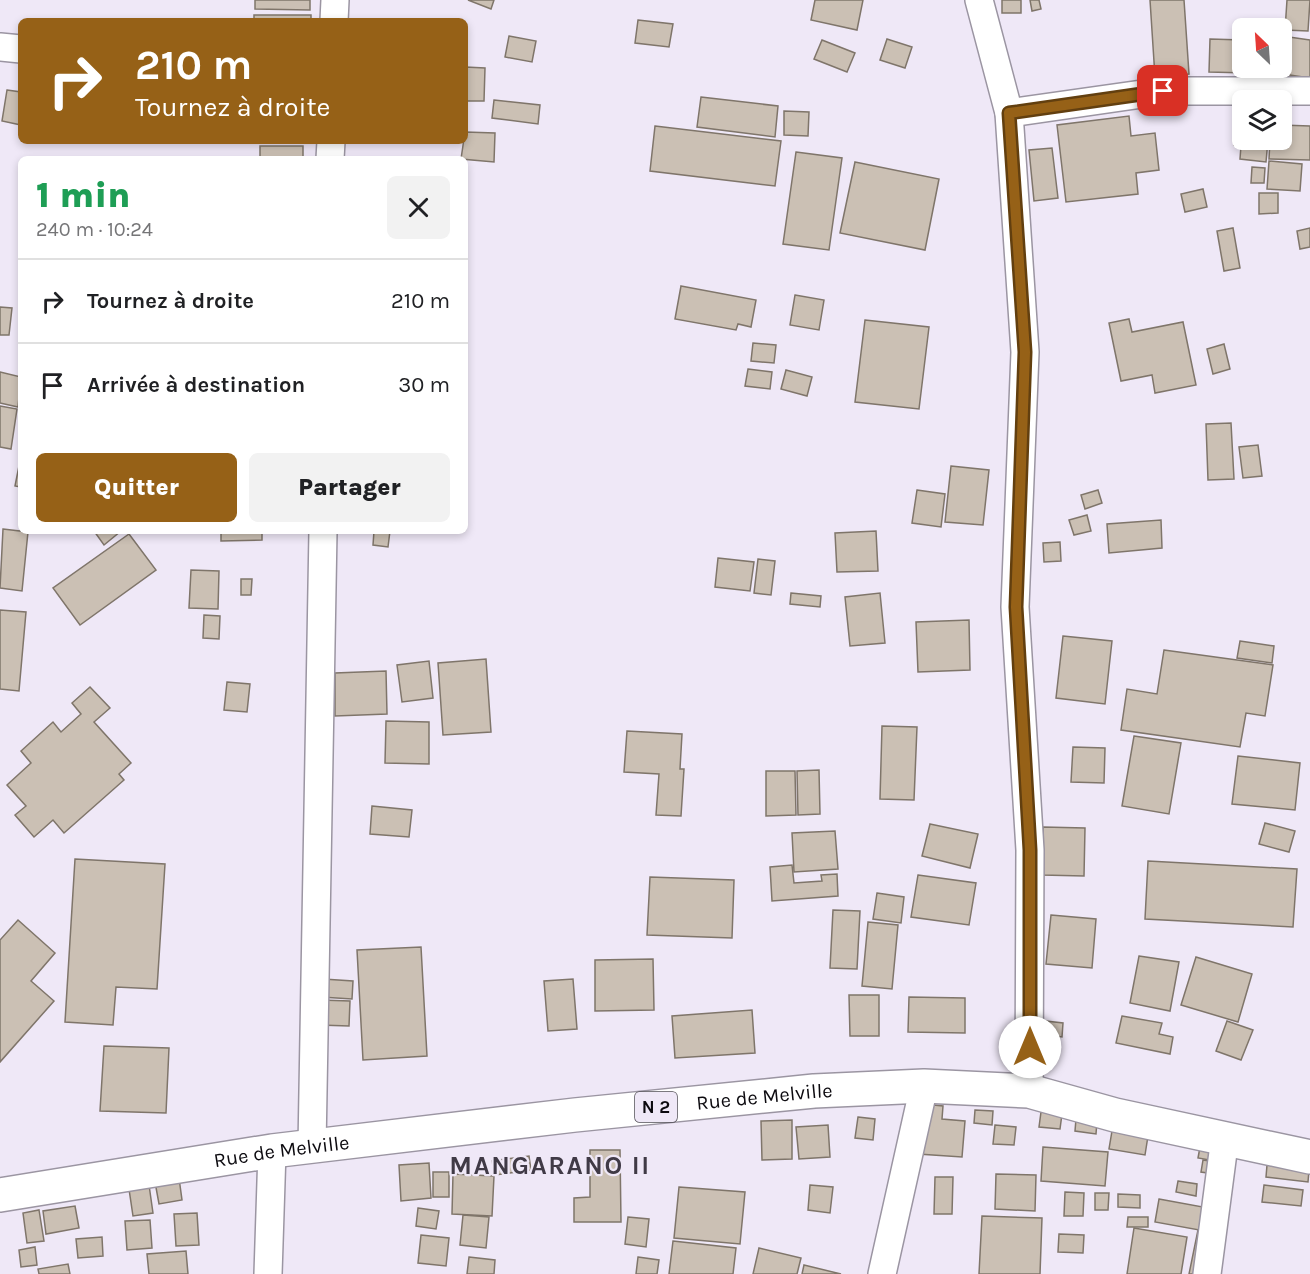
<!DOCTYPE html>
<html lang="fr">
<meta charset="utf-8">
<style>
:root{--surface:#fff;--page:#f2f2f2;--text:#202124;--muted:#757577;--line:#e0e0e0;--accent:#966117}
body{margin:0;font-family:Karla,sans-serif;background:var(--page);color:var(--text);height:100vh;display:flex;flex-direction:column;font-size:22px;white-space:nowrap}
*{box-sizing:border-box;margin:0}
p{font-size:20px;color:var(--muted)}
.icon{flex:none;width:33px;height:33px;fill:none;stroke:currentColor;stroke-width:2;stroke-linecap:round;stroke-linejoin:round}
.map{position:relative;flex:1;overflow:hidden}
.sheet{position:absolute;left:18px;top:156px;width:450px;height:378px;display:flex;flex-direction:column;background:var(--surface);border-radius:9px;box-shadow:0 3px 9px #0003}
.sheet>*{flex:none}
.hud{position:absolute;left:18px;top:18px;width:450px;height:126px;border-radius:9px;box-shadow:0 3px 9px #0003;background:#966117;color:#fff;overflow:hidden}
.needle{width:39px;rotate:335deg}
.fabs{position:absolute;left:1232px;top:18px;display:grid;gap:12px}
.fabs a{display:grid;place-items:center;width:60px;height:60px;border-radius:9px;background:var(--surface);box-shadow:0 3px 9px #0003;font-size:30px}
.pin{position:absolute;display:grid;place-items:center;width:51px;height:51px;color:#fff;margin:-26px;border-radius:12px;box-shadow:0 3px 9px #0006}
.me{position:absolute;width:66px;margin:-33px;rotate:0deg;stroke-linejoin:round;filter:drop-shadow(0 0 4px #0008)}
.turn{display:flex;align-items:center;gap:21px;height:126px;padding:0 18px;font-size:27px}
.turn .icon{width:78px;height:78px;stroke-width:2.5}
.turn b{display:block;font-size:42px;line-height:51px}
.round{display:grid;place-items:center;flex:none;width:63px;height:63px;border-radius:9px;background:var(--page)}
.summary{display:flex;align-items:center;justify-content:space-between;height:102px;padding:0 18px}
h1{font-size:36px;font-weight:800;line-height:45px;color:#1e9e55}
.action{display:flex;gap:12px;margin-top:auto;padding:12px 18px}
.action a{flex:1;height:69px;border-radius:9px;background:var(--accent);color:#fff;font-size:24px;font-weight:800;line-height:69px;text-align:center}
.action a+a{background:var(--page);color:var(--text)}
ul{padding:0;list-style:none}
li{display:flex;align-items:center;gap:18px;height:84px;padding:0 18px;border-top:2px solid var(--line)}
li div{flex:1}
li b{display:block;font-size:22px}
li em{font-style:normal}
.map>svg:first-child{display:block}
.building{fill:#cbc0b4;stroke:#7f756a;stroke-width:1.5}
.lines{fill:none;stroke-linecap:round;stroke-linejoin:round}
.minor-casing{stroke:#9b95a2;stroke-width:30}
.primary-casing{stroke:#9b95a2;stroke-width:36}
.minor{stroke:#fff;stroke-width:27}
.primary{stroke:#fff;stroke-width:33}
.route-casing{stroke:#623f0f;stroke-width:15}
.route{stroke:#966117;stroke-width:10}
.labels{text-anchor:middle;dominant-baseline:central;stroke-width:4.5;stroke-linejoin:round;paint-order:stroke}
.shield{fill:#efe8f7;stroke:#504d55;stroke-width:1.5}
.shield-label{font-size:18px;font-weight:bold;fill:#0c0a0f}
.street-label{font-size:20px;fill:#0c0a0f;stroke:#efe8f7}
.district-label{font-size:26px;font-weight:bold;letter-spacing:1.5px;fill:#403a46;stroke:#efe8f7}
</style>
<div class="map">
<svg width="1310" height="1274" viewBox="0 0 1310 1274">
<rect width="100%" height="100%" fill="#efe8f7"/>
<g class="building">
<polygon points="255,0 310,0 310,10 255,9"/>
<polygon points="468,0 494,0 491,9"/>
<polygon points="815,0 863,0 857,30 811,20"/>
<rect x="1002" y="0" width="19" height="13"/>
<polygon points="1030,0 1039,0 1041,9 1032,11"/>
<polygon points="1150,0 1184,0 1189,74 1155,77"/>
<polygon points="1287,0 1310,0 1308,31 1285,30"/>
<rect x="254" y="15" width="57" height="6"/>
<polygon points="638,20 673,24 669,47 635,43"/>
<polygon points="509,36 536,41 532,62 505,57"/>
<polygon points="1289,37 1310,40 1310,78 1283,74"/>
<polygon points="887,39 912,47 905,68 880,60"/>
<polygon points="1210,39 1242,40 1242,68 1247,68 1247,73 1209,72"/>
<polygon points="822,40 855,53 847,72 814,59"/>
<polygon points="465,67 485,68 484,101 465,101"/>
<polygon points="7,90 21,92 21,125 2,121"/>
<polygon points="701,97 778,106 775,137 697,127"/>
<polygon points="494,100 540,105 538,124 492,118"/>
<polygon points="784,111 809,112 808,136 784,135"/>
<polygon points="1129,116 1131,136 1155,133 1159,170 1136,173 1138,194 1066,202 1057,125"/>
<polygon points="1237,122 1242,122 1242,140 1268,140 1266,162 1240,159 1241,146 1234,145"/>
<polygon points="1281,125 1310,126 1310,160 1269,159 1270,140 1281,140"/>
<polygon points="655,126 781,141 775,186 650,171"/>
<polygon points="465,132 495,133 494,162 461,159"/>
<rect x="260" y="146" width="43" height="13"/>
<polygon points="1052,148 1058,198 1034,201 1029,150"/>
<polygon points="796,152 842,158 829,250 783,244"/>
<polygon points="1269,161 1302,164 1300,191 1267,189"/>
<polygon points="855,162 939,179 925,250 840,233"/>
<polygon points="1252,167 1265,168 1264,183 1251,183"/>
<polygon points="1203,189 1207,207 1185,212 1181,194"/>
<polygon points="1259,193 1278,193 1278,213 1259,214"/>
<polygon points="1233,228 1240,268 1224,271 1217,231"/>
<polygon points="1310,228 1310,247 1300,249 1297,231"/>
<polygon points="681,286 756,300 751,327 738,324 736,330 675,319"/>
<polygon points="795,295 824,300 819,330 790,325"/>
<polygon points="0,307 12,308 9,335 0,335"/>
<polygon points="1129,319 1132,332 1183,322 1196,385 1155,393 1152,375 1121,381 1109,323"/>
<polygon points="865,320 929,327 919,409 855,402"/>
<polygon points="753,343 776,345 774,363 751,361"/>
<polygon points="1224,344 1230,369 1213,374 1207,349"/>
<polygon points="748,369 772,372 770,389 745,386"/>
<polygon points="786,370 812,377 807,396 781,389"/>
<polygon points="0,372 21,377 18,407 0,403"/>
<polygon points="0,406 17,409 11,449 0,447"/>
<polygon points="1231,423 1234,479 1208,480 1206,424"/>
<polygon points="1258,445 1262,476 1243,478 1239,447"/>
<polygon points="21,456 21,487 15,486"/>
<polygon points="951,466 989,470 983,525 945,522"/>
<polygon points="917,490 945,494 941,527 912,523"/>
<polygon points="1098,490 1102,503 1085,509 1081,495"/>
<polygon points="1087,515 1091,531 1074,535 1069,520"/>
<polygon points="1161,520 1162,548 1109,553 1107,524"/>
<polygon points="3,529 28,532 22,591 0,588"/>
<polygon points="94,531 121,531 104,545"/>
<polygon points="221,531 262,531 262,540 221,541"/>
<polygon points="374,531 390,531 388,547 373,545"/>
<polygon points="876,531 878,571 837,572 835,533"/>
<polygon points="129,534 156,570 80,625 53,588"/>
<polygon points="1060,542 1061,561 1044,562 1043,543"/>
<polygon points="718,558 754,562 750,591 715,587"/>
<polygon points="758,559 775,561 771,595 754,593"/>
<polygon points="191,570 219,571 218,609 189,608"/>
<polygon points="241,579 252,579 251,595 241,595"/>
<polygon points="791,593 821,596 820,607 790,604"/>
<polygon points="880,593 885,643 850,646 845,597"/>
<polygon points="0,610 26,612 19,691 0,689"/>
<polygon points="204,615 220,616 219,639 203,638"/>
<polygon points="969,620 970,670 918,672 916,622"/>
<polygon points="1063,636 1112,641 1105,704 1056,698"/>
<polygon points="1240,641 1274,646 1272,663 1237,658"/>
<polygon points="1164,650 1273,665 1265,716 1246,713 1240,747 1121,730 1127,689 1157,694"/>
<polygon points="486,659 491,732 443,735 438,663"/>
<polygon points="429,661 433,698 402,702 397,665"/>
<polygon points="386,671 387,714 335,716 335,673"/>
<polygon points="227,682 250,684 247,712 224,710"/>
<polygon points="90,687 110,708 94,722 131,763 119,774 124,780 64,833 53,820 34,837 15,815 26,806 7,785 31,763 21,751 53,722 61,732 81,714 72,703"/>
<polygon points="386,721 429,722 429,764 385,763"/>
<polygon points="882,726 917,727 914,800 880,799"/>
<polygon points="627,731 682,734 680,769 684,769 681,816 656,815 659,774 624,772"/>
<polygon points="1134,736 1181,743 1169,814 1122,806"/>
<polygon points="1073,747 1105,748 1104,783 1071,782"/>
<polygon points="1238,756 1300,763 1295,810 1232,804"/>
<polygon points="819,770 820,814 798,815 797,771"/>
<polygon points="766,771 795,771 796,815 766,816"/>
<polygon points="372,806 412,810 409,837 370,834"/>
<polygon points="1265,823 1295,831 1289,852 1259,844"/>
<polygon points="930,824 978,834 970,868 922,856"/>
<polygon points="1043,827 1085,828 1084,876 1042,875"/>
<polygon points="835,831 838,869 794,872 792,833"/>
<polygon points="75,859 165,864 157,989 116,987 113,1025 65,1022"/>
<polygon points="1148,861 1297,869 1293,927 1145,919"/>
<polygon points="792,865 794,883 822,881 821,875 837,874 838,896 772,901 770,867"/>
<polygon points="918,875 976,883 969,925 911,917"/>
<polygon points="650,877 734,880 732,938 647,935"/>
<polygon points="877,893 904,897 901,923 873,919"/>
<polygon points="833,910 860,911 857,969 830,968"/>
<polygon points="1051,915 1096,919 1092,968 1046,964"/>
<polygon points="18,920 55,953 31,981 54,1001 0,1062 0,940"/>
<polygon points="868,922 898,925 892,989 862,986"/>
<polygon points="421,947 427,1056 363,1060 357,950"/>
<polygon points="1139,956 1179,962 1170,1011 1130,1003"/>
<polygon points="1196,957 1252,974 1238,1022 1181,1005"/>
<polygon points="653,959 654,1010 595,1011 595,960"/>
<polygon points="323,979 353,981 352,999 321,997"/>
<polygon points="573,979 577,1029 548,1031 544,981"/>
<polygon points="849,995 879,995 879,1036 850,1036"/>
<polygon points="909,997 965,998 965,1033 908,1032"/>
<polygon points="320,1000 350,1001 349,1026 319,1025"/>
<polygon points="752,1010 755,1053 675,1058 672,1016"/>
<polygon points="1122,1016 1162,1023 1159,1034 1173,1037 1170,1054 1116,1043"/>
<polygon points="1037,1020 1063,1023 1062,1037 1049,1035 1047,1047 1034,1046"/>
<polygon points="1227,1021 1253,1030 1241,1060 1216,1051"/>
<polygon points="104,1046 169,1048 166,1113 100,1111"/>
<polygon points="923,1104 943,1106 942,1119 965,1121 962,1157 918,1154"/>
<polygon points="975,1110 993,1111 992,1125 974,1123"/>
<polygon points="1041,1112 1062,1114 1060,1129 1039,1127"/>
<polygon points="858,1117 875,1119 873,1140 855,1138"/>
<polygon points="1076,1119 1097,1121 1096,1134 1075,1131"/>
<polygon points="792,1120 792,1159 762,1160 761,1121"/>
<polygon points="828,1125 830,1157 799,1159 796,1127"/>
<polygon points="995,1125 1016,1127 1014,1145 993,1144"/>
<polygon points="1112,1131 1148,1136 1145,1155 1109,1149"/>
<polygon points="1043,1147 1108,1152 1105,1186 1041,1181"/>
<polygon points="1200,1147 1217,1149 1215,1161 1198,1158"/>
<polygon points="590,1150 620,1150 621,1222 574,1222 574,1198 590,1197"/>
<polygon points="529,1156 531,1170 495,1175 492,1161"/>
<polygon points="1203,1160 1216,1162 1214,1174 1201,1172"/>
<polygon points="429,1163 431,1198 401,1201 399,1165"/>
<polygon points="1267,1165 1309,1170 1308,1182 1266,1177"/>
<rect x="433" y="1172" width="16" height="25"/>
<polygon points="453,1174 494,1176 492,1216 452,1214"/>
<polygon points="996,1174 1036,1175 1035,1211 995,1209"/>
<polygon points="935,1177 953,1177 952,1214 934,1214"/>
<polygon points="179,1178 182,1200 159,1204 155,1182"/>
<polygon points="1178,1181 1197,1184 1196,1196 1176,1192"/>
<polygon points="149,1185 153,1213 133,1216 129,1189"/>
<polygon points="810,1185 833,1187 830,1213 808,1210"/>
<polygon points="1264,1185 1303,1190 1301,1206 1262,1202"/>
<polygon points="679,1187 745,1192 740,1244 674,1238"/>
<polygon points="1065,1192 1084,1193 1083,1216 1064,1216"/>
<polygon points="1095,1193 1109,1193 1108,1210 1095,1210"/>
<polygon points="1118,1194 1140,1195 1140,1208 1118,1207"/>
<polygon points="1159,1199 1203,1207 1199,1230 1155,1222"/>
<polygon points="75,1206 79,1228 46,1234 43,1211"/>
<polygon points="418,1208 439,1211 436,1229 416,1226"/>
<polygon points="39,1210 44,1241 27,1243 23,1213"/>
<polygon points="197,1213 199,1245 176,1246 174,1214"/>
<polygon points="463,1215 489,1217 486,1248 460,1245"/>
<polygon points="982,1216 1042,1218 1040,1274 979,1274"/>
<polygon points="628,1217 649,1219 646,1247 625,1244"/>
<polygon points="1128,1217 1148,1217 1148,1227 1127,1227"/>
<polygon points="150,1220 152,1248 127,1250 125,1221"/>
<polygon points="1134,1228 1187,1237 1181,1274 1127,1274"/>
<polygon points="1198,1230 1210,1233 1202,1274 1189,1274"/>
<polygon points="1059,1234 1084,1235 1083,1253 1058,1252"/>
<polygon points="421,1235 449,1238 446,1266 418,1263"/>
<polygon points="102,1237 103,1256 78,1258 76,1239"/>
<polygon points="673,1241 736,1248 733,1274 669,1274"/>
<polygon points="35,1247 37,1265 21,1267 19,1250"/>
<polygon points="759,1248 801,1258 797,1274 753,1274"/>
<polygon points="186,1251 188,1274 149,1274 147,1254"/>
<polygon points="469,1257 495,1260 494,1274 467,1274"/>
<polygon points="638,1257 659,1260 657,1274 636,1274"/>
<polygon points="68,1264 70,1274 39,1274 38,1269"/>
<polygon points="804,1265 841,1274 802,1274"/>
</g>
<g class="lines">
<defs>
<g id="minor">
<polyline points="979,0 1009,113 1025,352 1015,607 1030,850 1029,1091"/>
<polyline points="334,21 335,0"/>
<polyline points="0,47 21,49"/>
<polyline points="1009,113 1163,91 1310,91"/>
<polyline points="330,159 331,141"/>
<polyline points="312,1147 323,531"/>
<polyline points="268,1274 272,1151"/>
<polyline points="882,1274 924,1086"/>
<polyline points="1207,1274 1225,1137"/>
</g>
<g id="primary">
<path id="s1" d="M 0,1195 L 272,1151 L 575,1115 L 814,1091 L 924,1086 L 1029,1091 L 1115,1115 L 1310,1157"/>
</g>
</defs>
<use href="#minor" class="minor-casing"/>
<use href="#primary" class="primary-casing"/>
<use href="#minor" class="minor"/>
<use href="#primary" class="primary"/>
</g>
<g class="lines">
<defs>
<polyline id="route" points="1030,1047 1030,850 1016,607 1025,352 1009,113 1163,91"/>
</defs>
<use href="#route" class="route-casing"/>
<use href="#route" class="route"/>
</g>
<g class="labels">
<rect class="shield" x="635" y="1092" width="42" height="30" rx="4.5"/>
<g class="shield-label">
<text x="656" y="1107">N 2</text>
</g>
<g class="street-label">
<text stroke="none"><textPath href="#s1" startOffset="771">Rue de Melville</textPath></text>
<text stroke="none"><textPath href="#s1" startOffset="285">Rue de Melville</textPath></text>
</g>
<g class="district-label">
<text x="550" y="1165">MANGARANO II</text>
</g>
</g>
</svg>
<div class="fabs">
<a><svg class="needle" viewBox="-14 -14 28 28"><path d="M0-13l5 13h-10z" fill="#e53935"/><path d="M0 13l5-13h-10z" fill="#757577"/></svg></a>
<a><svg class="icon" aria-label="layers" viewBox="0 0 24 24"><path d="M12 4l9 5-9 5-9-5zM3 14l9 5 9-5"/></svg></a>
</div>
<div class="pin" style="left:1163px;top:91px;background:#d93025"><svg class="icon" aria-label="arrive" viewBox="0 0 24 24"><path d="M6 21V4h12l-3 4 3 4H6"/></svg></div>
<svg class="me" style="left:1030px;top:1047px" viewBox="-20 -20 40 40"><circle r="19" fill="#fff"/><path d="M0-13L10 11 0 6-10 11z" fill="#966117"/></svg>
<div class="hud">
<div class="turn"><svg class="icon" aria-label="right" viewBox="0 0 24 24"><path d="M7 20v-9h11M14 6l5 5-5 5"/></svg><div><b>210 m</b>Tournez à droite</div></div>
</div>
<section class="sheet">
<div class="summary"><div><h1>1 min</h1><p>240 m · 10:24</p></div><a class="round"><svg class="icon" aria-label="close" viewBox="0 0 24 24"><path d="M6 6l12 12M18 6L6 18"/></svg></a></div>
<ul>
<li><svg class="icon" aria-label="right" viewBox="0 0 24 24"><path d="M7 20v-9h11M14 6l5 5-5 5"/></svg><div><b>Tournez à droite</b></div><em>210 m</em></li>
<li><svg class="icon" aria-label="arrive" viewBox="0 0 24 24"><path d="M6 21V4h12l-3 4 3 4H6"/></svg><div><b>Arrivée à destination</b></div><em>30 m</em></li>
</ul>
<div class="action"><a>Quitter</a><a>Partager</a></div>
</section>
</div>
